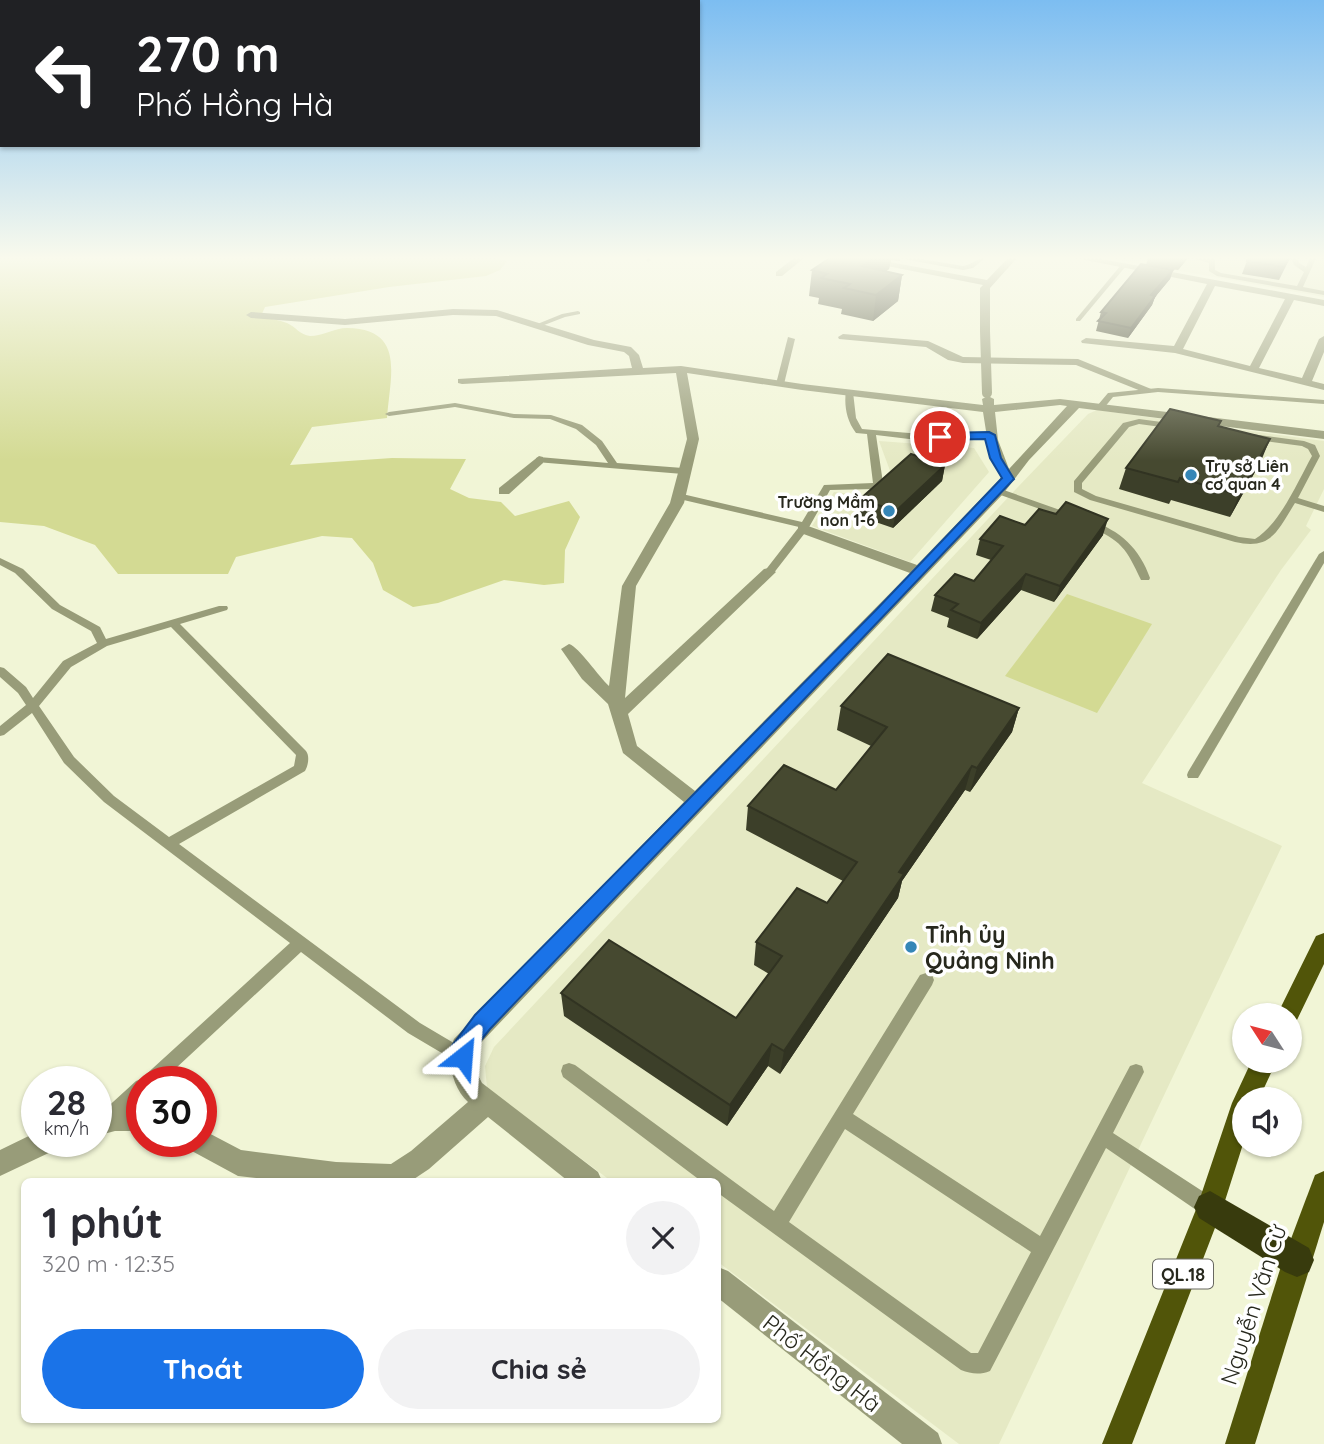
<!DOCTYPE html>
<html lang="vi">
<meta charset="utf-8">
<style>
:root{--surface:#fff;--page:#f2f2f3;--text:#2b2b33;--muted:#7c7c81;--accent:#1a73e8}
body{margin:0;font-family:Quicksand,sans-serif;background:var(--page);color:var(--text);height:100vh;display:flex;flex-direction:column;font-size:26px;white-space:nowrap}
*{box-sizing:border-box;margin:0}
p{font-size:23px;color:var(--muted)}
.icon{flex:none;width:38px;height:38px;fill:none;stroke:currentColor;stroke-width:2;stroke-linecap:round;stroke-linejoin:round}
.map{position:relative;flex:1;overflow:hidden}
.panel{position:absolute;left:21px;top:1178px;width:700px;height:245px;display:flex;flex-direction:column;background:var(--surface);border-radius:10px;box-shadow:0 2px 5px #0004}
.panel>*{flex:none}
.guide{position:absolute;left:0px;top:0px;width:700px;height:147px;box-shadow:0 2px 5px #0004;background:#202124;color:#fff;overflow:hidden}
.needle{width:46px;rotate:306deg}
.fabs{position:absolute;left:1232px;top:1003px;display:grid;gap:14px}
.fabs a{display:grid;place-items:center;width:70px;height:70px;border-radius:50%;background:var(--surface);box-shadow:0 2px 5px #0004;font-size:35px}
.speed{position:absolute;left:21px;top:1066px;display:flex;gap:14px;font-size:35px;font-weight:700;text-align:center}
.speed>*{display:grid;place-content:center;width:91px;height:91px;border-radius:50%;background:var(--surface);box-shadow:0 2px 5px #0004;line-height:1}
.speed small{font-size:18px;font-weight:400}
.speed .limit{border:10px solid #d22;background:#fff;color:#111}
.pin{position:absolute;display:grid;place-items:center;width:60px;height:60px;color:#fff;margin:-30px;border:4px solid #fff;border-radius:50%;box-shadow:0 2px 7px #0007}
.me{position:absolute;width:77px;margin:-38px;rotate:28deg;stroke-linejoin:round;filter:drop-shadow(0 0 5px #0008)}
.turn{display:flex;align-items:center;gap:24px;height:147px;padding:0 21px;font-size:32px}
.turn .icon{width:91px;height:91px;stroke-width:2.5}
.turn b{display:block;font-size:49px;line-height:60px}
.round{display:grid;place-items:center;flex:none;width:74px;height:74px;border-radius:37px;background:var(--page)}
.overview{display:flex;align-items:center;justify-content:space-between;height:119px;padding:0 21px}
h1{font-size:42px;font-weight:700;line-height:52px}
.action{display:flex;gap:14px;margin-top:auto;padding:14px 21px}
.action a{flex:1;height:80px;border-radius:42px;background:var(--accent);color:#fff;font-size:28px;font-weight:700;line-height:80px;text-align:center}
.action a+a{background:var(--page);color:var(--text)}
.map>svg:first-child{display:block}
.built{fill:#e5e9c4}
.green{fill:#d3da93}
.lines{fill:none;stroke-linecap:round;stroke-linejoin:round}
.lane{fill:#989c79;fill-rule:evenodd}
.street{fill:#989c79;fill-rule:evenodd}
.primary{fill:#515509;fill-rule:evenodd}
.highway{fill:#383b0d;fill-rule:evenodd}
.street-bridge{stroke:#989c79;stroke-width:10}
.wall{fill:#3c3f29}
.shaded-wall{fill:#313322}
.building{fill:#464930;stroke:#313322;stroke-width:2}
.route{fill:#1a73e8;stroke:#114b97;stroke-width:2}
.poi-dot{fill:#3586b7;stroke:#fff;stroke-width:2.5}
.labels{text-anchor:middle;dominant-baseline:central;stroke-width:7;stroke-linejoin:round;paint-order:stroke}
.far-poi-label{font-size:16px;font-weight:bold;fill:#27281d;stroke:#fff;text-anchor:start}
.shield{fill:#fff;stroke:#686861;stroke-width:2}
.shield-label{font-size:18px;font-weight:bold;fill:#27281d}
.near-poi-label{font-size:23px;font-weight:bold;fill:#27281d;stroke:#fff;text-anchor:start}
.near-street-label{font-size:23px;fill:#27281d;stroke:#fff}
</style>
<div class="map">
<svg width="1324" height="1444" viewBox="0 0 1324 1444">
<rect width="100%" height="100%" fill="#f1f5d6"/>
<g class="built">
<polygon points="1109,258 1324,258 1324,297"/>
<polygon points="1097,410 1324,441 1324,489 1306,526 1311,530 1281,570 1142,783 1282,846 999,1444 959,1444 718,1262 718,1181 611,1181 487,1088 485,1066 494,1047 1016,489 1088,414"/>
<polygon points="879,441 974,448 989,472 910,562 812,526 834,492 871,496 892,476"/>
</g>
<g class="green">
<path d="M 0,258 L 495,258 L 507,261 L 500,270 L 486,276 L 389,287 L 265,307 L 261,316 C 270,319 279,320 287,323 C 296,327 300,335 310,336 C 323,336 335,328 347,328 C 406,329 390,376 387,418 L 312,427 L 290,465 L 392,458 L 466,459 L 450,489 L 469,498 L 501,502 L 515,516 L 569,501 L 580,517 L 565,550 L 564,583 L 544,585 L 504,580 L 438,603 L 413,607 L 383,590 L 373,563 L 352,538 L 322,536 L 236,557 L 228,574 L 118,574 L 95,545 L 44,526 L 0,522 Z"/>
<polygon points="1067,594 1152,624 1097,713 1005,676"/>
</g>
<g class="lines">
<g class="lane">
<polygon points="645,258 651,258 651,260 648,262"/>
<path d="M 898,258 L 916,258 L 963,266 C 972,265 976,258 985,258 L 973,268 L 963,270 Z"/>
<polygon points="1191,258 1215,258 1215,270 1221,273 1297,286 1304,272 1294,265 1291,258 1297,258 1299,263 1306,267 1310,258 1316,258 1303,287 1324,291 1324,295 1217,276 1209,271 1209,263"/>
<polygon points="1121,265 1126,266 1080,321 1076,321 1076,319"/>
<polygon points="578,311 580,312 580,314 565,317 539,327 535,325 562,314"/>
<polygon points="788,337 795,339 784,384 780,386 776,384"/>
<polygon points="1158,388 1324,400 1324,404 1158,392 1113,397 1104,408 1097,406 1108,393"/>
<path d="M 846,390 L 853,392 L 856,418 L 862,429 L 909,433 L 989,432 L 993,435 L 989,438 L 909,439 L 876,435 L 883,483 L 875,489 L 830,490 L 808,529 L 773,574 L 769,575 L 764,572 L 799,527 L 675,498 L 673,496 L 678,493 L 802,522 L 824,485 L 873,483 L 867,434 L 856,433 C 846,420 844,405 846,390 Z"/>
<polygon points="455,403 514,414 551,415 582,425 602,441 617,463 683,468 687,471 683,474 536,462 536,458 539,457 608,463 596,445 576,429 550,419 514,418 455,407 389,416 385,414 389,412"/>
<path d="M 1139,419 L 1304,441 L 1315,445 L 1320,456 L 1298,498 L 1324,506 L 1324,512 L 1295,503 C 1277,532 1271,550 1235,542 L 1090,500 L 1074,492 L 1074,481 L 1123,423 ZM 1139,424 L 1302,446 L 1308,449 L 1312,456 C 1298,481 1280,524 1255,539 L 1239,537 L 1096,496 L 1082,489 L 1082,483 L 1129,427 Z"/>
<polygon points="998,488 1074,515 1076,517 1071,520 1068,519 995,493 995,489"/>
<path d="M 1091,521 C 1120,530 1140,549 1150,578 L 1149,580 L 1141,580 C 1126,548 1122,541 1088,526 L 1086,524 Z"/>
<polygon points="1324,551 1324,563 1198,778 1188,778 1187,775 1188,772 1319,554"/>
<path d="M 0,558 L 23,569 L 60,605 L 100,627 L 106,639 L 219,606 L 227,606 L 228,608 L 227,610 L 180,624 L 306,751 C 310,756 308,766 305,771 L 179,844 L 420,1023 L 469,1052 L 471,1057 L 469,1062 L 463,1065 L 457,1062 L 408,1033 L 301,952 L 161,1082 L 142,1082 L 142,1098 L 114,1124 L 108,1126 L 102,1124 L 99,1118 L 102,1112 L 136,1081 L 141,1079 L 290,943 L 104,802 L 64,763 L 32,713 L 4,735 L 0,736 L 0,726 L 26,705 L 18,693 L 0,677 L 0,667 L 4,668 L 26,687 L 33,698 L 63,661 L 97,643 L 91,631 L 52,609 L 15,573 L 0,565 ZM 171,627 L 296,755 L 294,766 L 169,837 L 114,796 L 74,757 L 39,706 L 71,667 L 107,646 Z"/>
<path d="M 926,973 L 932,975 L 934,980 L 932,985 L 853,1114 L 1040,1236 L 1130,1066 L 1136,1064 L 1142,1066 L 1144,1072 L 1113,1133 L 1216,1200 L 1218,1207 L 1216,1214 L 1209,1216 L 1202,1214 L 1106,1148 L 990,1371 C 980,1375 971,1374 961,1370 L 718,1193 L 718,1181 L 701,1181 L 563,1077 L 561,1071 L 563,1065 L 569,1063 L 575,1065 L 774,1211 L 920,975 ZM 845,1129 L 1031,1252 L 978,1353 L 971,1353 L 789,1222 Z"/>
</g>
<g class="street">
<polygon points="794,258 804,258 782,276 776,276 776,272"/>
<polygon points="847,258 868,258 987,280 1008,258 1017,258 990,288 990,331 985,334 980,331 980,288 983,285"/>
<path d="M 1075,258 L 1096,258 L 1324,300 L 1324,306 L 1294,300 L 1259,368 L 1302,378 L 1319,339 L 1324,336 L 1324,352 L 1312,381 L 1324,384 L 1324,390 L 1175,353 L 1082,343 L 1081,341 L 1086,338 L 1174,346 L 1207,284 ZM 1215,286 L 1285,299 L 1250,366 L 1183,349 Z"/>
<path d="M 453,309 L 497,310 L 594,340 L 631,347 L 639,355 L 643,368 L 681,366 L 802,384 L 983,405 L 982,399 L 988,396 L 994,399 L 994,405 L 1060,399 L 1324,431 L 1324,439 L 1079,408 L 1029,460 L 1003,494 L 474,1050 L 475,1069 L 482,1083 L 598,1172 L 602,1181 L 568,1181 L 488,1117 L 429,1169 L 411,1181 L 282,1181 L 238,1176 L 190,1150 L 186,1141 L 201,1141 L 201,1129 L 241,1150 L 336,1162 L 391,1164 L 411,1151 L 468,1102 C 453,1089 445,1058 454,1039 L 684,802 L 623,753 L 608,704 L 582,679 L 561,649 L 569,644 C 579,647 599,677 609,686 L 622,586 L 670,503 L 687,439 L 676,373 L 462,384 L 458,383 L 458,379 L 632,368 L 629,356 L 624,352 L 588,345 L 496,316 L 453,315 L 345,325 L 251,318 L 246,315 L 251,312 L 345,319 ZM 687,373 L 802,390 L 983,412 L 989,450 L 1001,478 L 917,565 L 808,526 L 798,526 L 798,532 L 910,573 L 695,791 L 637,746 L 628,714 L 776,572 L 769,568 L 764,569 L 625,698 L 636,586 L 684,503 L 699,439 ZM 1060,405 L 1067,406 L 1009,469 L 998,440 L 995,412 Z"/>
<polygon points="843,334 928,341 963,357 1078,359 1156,391 1146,393 1076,365 963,363 948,360 926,347 839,339 838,337"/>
<polygon points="539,456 543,457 543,463 509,494 499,494 499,488"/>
<polygon points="115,1107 142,1107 142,1131 115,1131 96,1136 96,1112"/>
<polygon points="37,1132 37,1141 59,1141 55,1150 0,1176 0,1150"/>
<polygon points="718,1267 728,1271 938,1433 942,1444 902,1444 718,1298"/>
</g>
<g class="primary">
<polygon points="1324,933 1324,964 1296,1022 1290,1025 1290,1015 1277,1015 1316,936"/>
<polygon points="1252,1060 1277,1060 1259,1099 1244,1099 1244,1141 1223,1207 1132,1444 1102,1444 1197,1207 1232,1103"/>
<polygon points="1324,1171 1324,1222 1255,1444 1225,1444 1283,1260 1315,1175"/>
</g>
<polygon class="highway" points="1210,1191 1309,1248 1314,1260 1309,1272 1297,1277 1285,1272 1199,1218 1194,1207 1199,1196"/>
<polyline class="street-bridge" points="985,331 987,393"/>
</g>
<g class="wall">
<polygon points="830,258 900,258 900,261 891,260 889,269 886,271 902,275 898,301 873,321 841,314 842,309 818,304 819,298 809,296 812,270"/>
<polygon points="1148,258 1188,258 1178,270 1146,265"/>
<polygon points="1248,258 1290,258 1279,280 1242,274"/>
<polygon points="1173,270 1170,279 1155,297 1152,305 1128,338 1096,331 1101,312"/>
<polygon points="1221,421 1219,426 1261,461 1230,517 1171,500 1169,504 1119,489 1126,468"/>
<polygon points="945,465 942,481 893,528 858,516 860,499"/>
<polygon points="1025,525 1103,535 1054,602 1021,590 977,639 947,627 949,618 931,611 935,595 974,581 991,560 976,555 980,539"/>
<polygon points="841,706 1019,708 1012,732 970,792 965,790 902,881 898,898 780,1074 768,1066 727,1126 564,1016 561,993 736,1018 769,974 754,965 756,942 827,903 843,881 746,830 748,806 836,790 871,746 837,730"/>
</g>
<g class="shaded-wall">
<polygon points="873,258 891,258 889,269 858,292 862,266"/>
<polygon points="1182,258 1188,258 1178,270"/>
<polygon points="1173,270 1170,279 1155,297 1152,305 1128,338 1131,328 1151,295"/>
<polygon points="902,275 898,301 873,321 876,295"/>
<polygon points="1270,439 1261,461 1230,517 1239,495"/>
<polygon points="945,465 942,481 893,528 896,511"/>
<polygon points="1108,519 1103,535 1054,602 1060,586"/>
<polygon points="1026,574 1021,590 977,639 981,623"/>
<polygon points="1019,708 1012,732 970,792 977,768"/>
<polygon points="972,766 965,790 902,881 898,898 780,1074 784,1051 899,872"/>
<polygon points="772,1044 768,1066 727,1126 730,1105"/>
</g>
<g class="building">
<polygon points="830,258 873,258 862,266 902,275 876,295 844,288 850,284 821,278 827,274 812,270"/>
<polygon points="1248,258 1289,258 1284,267 1247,261"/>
<polygon points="1141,264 1173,270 1151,295 1155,296 1131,328 1098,321 1106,313 1101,312"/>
<polygon points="1170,409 1221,421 1218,426 1270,439 1239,495 1180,478 1178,482 1126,468"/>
<polygon points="911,454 945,465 896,511 860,499"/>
<polygon points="1066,502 1108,519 1060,586 1026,574 981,623 951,610 958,604 935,595 955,574 974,581 1003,546 980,539 1000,516 1025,525 1039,509 1056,514"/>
<polygon points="888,654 1019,708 977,768 972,766 899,872 904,874 784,1051 772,1044 730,1105 561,993 609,940 736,1018 782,956 756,942 797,888 827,903 857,862 748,806 784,765 836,790 887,727 841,706"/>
</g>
<linearGradient id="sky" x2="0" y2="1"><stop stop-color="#7cbdf1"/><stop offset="0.56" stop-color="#f9faed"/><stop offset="1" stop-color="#f9faed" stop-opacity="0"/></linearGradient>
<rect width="1324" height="461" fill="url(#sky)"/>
<polygon class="route" points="989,432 995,435 1001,458 1014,479 1012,481 490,1029 473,1050 470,1064 463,1067 455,1064 451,1047 475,1015 876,610 1002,478 990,458 985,439 940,440 935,437 940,433"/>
<g class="poi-dot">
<circle cx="1191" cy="475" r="7"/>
<circle cx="889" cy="511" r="7"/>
<circle cx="911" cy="947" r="7"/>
</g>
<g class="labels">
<g class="far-poi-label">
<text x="1205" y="466">Trụ sở Liên<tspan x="1205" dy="18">cơ quan 4</tspan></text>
<text x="875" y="502" text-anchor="end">Trường Mầm<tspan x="875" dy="18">non 1-6</tspan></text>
</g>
<rect class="shield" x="1153" y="1259.5" width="60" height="29" rx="5"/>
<g class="shield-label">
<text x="1183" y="1274">QL.18</text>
</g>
<g class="near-poi-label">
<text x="925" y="934">Tỉnh ủy<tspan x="925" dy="26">Quảng Ninh</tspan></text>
</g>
<g class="near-street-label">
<text transform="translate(1253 1305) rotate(-72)">Nguyễn Văn Cừ</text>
<text transform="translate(822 1363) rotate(38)">Phố Hồng Hà</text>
</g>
</g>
</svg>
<div class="fabs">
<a><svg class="needle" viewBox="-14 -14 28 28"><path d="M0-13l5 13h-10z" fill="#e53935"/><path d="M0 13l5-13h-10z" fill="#7c7c81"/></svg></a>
<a><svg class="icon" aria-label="sound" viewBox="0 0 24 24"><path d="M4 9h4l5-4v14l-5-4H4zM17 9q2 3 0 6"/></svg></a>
</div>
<div class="speed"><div>28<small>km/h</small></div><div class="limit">30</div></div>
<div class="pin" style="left:940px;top:437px;background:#d93025"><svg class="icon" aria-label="arrive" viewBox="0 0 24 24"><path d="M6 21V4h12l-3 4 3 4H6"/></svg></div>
<svg class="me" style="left:463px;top:1057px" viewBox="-20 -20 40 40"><path d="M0-17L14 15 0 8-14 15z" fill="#1a73e8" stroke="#fff" stroke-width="4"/></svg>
<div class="guide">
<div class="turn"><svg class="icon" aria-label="left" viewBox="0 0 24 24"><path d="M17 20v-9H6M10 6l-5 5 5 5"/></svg><div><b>270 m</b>Phố Hồng Hà</div></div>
</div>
<section class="panel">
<div class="overview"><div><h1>1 phút</h1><p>320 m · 12:35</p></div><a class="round"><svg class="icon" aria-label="close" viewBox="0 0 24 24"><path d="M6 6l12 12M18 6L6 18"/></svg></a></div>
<div class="action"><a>Thoát</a><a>Chia sẻ</a></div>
</section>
</div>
